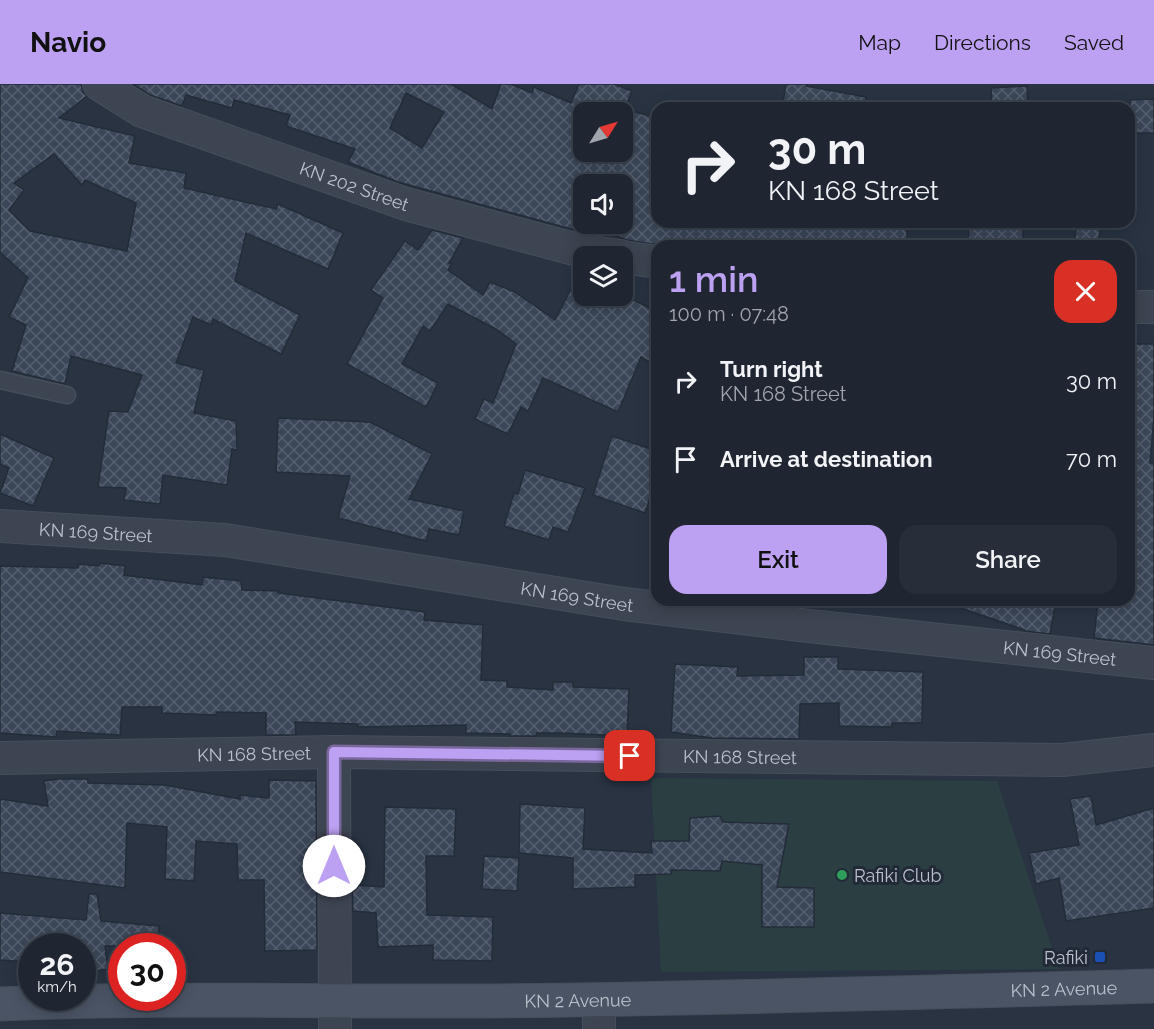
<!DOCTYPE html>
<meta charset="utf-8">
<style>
:root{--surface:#1f2632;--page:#272e3a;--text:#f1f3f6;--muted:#a1a5ac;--line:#3c434d;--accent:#bca0f2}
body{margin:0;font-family:Raleway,sans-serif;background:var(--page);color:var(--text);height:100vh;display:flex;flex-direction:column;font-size:22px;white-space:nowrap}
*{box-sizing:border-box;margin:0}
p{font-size:20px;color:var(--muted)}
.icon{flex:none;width:33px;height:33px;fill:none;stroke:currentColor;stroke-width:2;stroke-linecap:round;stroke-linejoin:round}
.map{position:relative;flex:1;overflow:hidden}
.sheet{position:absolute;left:651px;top:156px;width:484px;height:366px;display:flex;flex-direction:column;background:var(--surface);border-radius:18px;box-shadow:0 3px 15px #0003,0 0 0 2px var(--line)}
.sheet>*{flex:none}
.hud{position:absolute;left:651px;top:18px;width:484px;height:126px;border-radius:18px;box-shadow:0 3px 15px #0003,0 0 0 2px var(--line);background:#1f2632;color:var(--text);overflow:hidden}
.needle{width:39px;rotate:53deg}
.fabs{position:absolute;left:573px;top:18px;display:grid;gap:12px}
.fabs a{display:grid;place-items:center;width:60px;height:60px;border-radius:12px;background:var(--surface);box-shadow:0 3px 15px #0003,0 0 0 2px var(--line);font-size:30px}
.speed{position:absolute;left:18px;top:849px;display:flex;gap:12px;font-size:30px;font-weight:700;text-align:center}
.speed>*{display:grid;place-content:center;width:78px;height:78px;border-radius:50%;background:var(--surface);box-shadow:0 3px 15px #0003,0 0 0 2px var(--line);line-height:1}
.speed small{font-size:15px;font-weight:400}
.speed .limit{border:9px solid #d22;background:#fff;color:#111}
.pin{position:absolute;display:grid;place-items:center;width:51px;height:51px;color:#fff;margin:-26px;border-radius:12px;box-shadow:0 3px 9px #0006}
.me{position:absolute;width:66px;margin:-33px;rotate:0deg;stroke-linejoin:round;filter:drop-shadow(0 0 4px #0008)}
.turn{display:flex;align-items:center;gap:21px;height:126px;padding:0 18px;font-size:27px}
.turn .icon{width:78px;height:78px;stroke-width:2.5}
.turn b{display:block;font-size:42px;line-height:51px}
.round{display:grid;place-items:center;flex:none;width:63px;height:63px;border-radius:18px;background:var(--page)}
.headline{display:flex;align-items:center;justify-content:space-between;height:102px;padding:0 18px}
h1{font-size:36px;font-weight:600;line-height:45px;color:var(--accent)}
.primary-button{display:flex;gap:12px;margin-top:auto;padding:12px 18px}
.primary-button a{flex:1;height:69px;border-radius:18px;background:var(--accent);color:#111;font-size:24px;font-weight:600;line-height:69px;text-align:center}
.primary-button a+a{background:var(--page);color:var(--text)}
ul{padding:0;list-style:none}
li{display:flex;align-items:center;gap:18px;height:78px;padding:0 18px}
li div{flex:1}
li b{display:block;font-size:22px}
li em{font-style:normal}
header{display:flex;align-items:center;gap:36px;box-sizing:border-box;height:84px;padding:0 30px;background:var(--accent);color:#111}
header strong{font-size:28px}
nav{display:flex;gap:33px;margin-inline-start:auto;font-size:21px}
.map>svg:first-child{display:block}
.pitch{fill:#2b3f43}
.building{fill:url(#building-cross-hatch);stroke:#242c39;stroke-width:1.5;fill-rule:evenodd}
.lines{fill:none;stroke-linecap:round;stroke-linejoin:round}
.service-casing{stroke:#474e5b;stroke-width:19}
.minor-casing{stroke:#474e5b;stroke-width:34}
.secondary-casing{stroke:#474e5b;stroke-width:35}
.service{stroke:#3d4552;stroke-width:16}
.minor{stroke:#3d4552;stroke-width:32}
.secondary{stroke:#4b5465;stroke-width:33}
.route-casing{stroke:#7a689d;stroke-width:15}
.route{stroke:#bca0f2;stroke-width:10}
.leisure-dot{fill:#2e9e5b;stroke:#222a37;stroke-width:2}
.transit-dot{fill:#1a4fb4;stroke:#222a37;stroke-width:2}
.labels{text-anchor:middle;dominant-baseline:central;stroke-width:6;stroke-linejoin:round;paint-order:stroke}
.street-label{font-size:18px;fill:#bac0cc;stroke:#222a37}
.poi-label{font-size:18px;fill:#bac0cc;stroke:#222a37;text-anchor:start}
</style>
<header>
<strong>Navio</strong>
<nav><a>Map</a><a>Directions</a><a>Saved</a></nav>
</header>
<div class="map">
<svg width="1154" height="945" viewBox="0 0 1154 945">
<defs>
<pattern id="building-cross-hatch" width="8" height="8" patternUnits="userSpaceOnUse" patternTransform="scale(1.5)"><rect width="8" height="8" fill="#3b4658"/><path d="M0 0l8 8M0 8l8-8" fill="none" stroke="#555f6f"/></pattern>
</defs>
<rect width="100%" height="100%" fill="#293342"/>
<polygon class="pitch" points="651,694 997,697 1059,885 661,888"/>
<g class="building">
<path d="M 0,0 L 81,0 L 83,8 L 87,12 L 59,34 L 135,52 L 129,79 L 186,89 L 184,104 L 276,125 L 278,120 L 343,149 L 328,185 L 246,149 L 235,197 L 300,231 L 281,270 L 213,235 L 211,241 L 193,233 L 176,279 L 204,286 L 194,329 L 236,337 L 237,366 L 232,365 L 227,401 L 163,391 L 160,420 L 124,416 L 126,404 L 98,403 L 109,327 L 128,328 L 142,291 L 71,272 L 65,300 L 12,287 L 26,241 L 9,233 L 28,194 L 0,168 ZM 54,70 L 82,101 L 85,96 L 136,119 L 127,167 L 30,147 L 9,126 L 24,106 L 14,99 Z"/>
<path d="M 133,0 L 451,0 L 492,25 L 501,0 L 511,0 L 532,9 L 534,3 L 571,19 L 579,0 L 614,0 L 632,7 L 625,25 L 657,34 L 657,138 L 906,138 L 908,162 L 664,162 L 627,156 L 608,149 L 607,152 L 582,148 L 398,98 L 348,78 L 355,65 L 286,42 L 290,31 L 234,16 L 232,24 L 186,11 L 182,22 L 150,11 ZM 406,9 L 444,28 L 422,64 L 390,44 ZM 584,28 L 622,28 L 622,68 L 584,68 ZM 584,100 L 622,100 L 622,140 L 584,140 Z"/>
<polygon points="786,0 807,0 806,2 866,13 865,24 782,24"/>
<polygon points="1027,2 1028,24 992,24 991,4"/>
<polygon points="1154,15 1154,49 1130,49 1130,16"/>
<polygon points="1077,138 1101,138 1098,162 1074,162"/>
<polygon points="969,140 1023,141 1023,162 968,162"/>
<polygon points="432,146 463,154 449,179 452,180 448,186 483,211 490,198 515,208 555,236 580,188 584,190 584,212 622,210 657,228 657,282 641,273 618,328 543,294 528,327 521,323 508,350 475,335 484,315 493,319 516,260 496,245 448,220 430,247 423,242 402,280 438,299 426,323 347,280 383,214 371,206 405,157 418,166"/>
<polygon points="1130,260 1154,260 1154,333 1150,379 1154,379 1154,561 1094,554 1098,516 1130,516"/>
<polygon points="278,334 370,338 432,370 409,415 464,427 459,451 429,445 426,457 338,434 350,392 276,388"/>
<polygon points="0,350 54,374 33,422 0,409 9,384 0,380"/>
<polygon points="612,352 657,367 657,416 650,414 645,429 593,411"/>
<polygon points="525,386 585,404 568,448 553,443 549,456 504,442 514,409 518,410"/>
<polygon points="100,479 125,482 124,491 202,501 203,493 241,497 242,506 279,507 278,509 425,528 424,536 483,541 481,596 507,597 507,603 553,606 553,598 573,598 573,603 629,605 627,652 561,649 537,649 536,652 510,652 510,650 466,649 466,641 358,643 358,640 295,638 296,651 266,651 266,629 217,628 216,631 162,629 162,623 122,623 120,651 57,647 56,653 0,649 0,482 78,484 78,480 99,482"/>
<polygon points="949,516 1056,516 1050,550 1025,547 1025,546 949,520"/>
<polygon points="804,573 838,573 838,585 923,588 922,639 892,639 892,643 839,642 839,619 800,620 799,655 712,654 671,648 675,580 738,583 737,592 804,591"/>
<polygon points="57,695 88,695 88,699 165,701 240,715 240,711 269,714 269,696 316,697 317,866 265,867 264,796 238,796 237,760 196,757 194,797 165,795 167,743 127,739 125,804 0,788 0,715 48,722 44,697"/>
<polygon points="1091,712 1096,741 1154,724 1154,824 1066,837 1059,794 1036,800 1029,769 1079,761 1070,715"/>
<polygon points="520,720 585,724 583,765 652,769 651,757 689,757 690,734 720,732 723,738 789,740 777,803 814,804 814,843 762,843 762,781 722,777 720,787 671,786 671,790 635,791 635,803 573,805 573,774 519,769"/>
<polygon points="385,723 456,725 454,772 426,772 427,831 493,833 492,877 433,876 433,861 378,863 376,829 353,827 352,801 384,803"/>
<polygon points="484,772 519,774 517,807 482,805"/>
<polygon points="89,810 97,810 101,837 159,842 159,862 105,862 108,885 82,889 82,860 32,862 32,873 29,878 0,876 0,829 86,836"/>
</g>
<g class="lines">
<defs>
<polyline id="service" points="0,296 67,311"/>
<g id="minor">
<path id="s1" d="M 99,0 L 142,27 L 406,120 L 578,166 L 621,172"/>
<polyline points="622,173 657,178"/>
<polyline points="1130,223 1154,223"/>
<path id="s2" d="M 0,442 L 225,456 L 624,520 L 800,541 L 1154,579"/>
<polyline points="334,668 335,945"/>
<path id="s3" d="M 0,674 L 334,668 L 1062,676 L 1154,666"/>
<polyline points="599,916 599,945"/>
</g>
<g id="secondary">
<path id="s4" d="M 0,920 C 162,913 325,918 487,917 C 709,915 932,908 1154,902"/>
</g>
</defs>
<use href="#service" class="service-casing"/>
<use href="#minor" class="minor-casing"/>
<use href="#secondary" class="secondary-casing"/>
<use href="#service" class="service"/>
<use href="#minor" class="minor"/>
<use href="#secondary" class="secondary"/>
</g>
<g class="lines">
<defs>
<polyline id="route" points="334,782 334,668 630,672"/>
</defs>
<use href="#route" class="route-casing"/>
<use href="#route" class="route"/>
</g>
<circle class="leisure-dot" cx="842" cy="791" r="6"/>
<rect class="transit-dot" x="1094" y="867" width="12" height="12" rx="3"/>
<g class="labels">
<g class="street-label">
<text stroke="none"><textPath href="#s1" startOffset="276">KN 202 Street</textPath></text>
<text stroke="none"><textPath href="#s2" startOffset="96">KN 169 Street</textPath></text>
<text stroke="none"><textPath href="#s2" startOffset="582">KN 169 Street</textPath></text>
<text stroke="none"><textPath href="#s2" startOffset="1068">KN 169 Street</textPath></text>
<text stroke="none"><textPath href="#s3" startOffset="254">KN 168 Street</textPath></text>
<text stroke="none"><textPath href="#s3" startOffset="740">KN 168 Street</textPath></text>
<text stroke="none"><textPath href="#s4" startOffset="1064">KN 2 Avenue</textPath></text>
<text stroke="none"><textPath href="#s4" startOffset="578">KN 2 Avenue</textPath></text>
</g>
<g class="poi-label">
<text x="854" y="791">Rafiki Club</text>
<text x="1088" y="873" text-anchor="end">Rafiki</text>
</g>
</g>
</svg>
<div class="fabs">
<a><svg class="needle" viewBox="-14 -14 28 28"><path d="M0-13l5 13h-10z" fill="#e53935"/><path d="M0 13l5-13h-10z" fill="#a1a5ac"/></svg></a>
<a><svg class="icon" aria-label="sound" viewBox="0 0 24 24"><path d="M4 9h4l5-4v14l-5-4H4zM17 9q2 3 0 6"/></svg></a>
<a><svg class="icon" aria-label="layers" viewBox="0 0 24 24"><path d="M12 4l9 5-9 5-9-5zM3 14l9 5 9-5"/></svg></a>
</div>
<div class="speed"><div>26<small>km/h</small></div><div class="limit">30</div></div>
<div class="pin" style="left:630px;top:672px;background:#d93025"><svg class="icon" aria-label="arrive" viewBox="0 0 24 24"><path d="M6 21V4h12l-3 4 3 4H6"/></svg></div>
<svg class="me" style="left:334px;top:782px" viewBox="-20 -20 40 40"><circle r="19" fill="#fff"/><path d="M0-13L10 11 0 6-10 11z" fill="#bca0f2"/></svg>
<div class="hud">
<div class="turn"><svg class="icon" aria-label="right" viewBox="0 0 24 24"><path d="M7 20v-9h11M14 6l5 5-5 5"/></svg><div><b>30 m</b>KN 168 Street</div></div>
</div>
<section class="sheet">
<div class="headline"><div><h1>1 min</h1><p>100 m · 07:48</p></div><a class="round" style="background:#d93025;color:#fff"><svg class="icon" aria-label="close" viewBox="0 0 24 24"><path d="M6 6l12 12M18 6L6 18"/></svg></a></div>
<ul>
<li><svg class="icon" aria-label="right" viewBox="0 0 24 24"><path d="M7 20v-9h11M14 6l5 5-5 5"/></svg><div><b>Turn right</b><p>KN 168 Street</p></div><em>30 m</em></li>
<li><svg class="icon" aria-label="arrive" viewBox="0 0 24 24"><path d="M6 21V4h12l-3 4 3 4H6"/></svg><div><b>Arrive at destination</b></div><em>70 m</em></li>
</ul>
<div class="primary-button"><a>Exit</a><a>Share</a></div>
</section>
</div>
